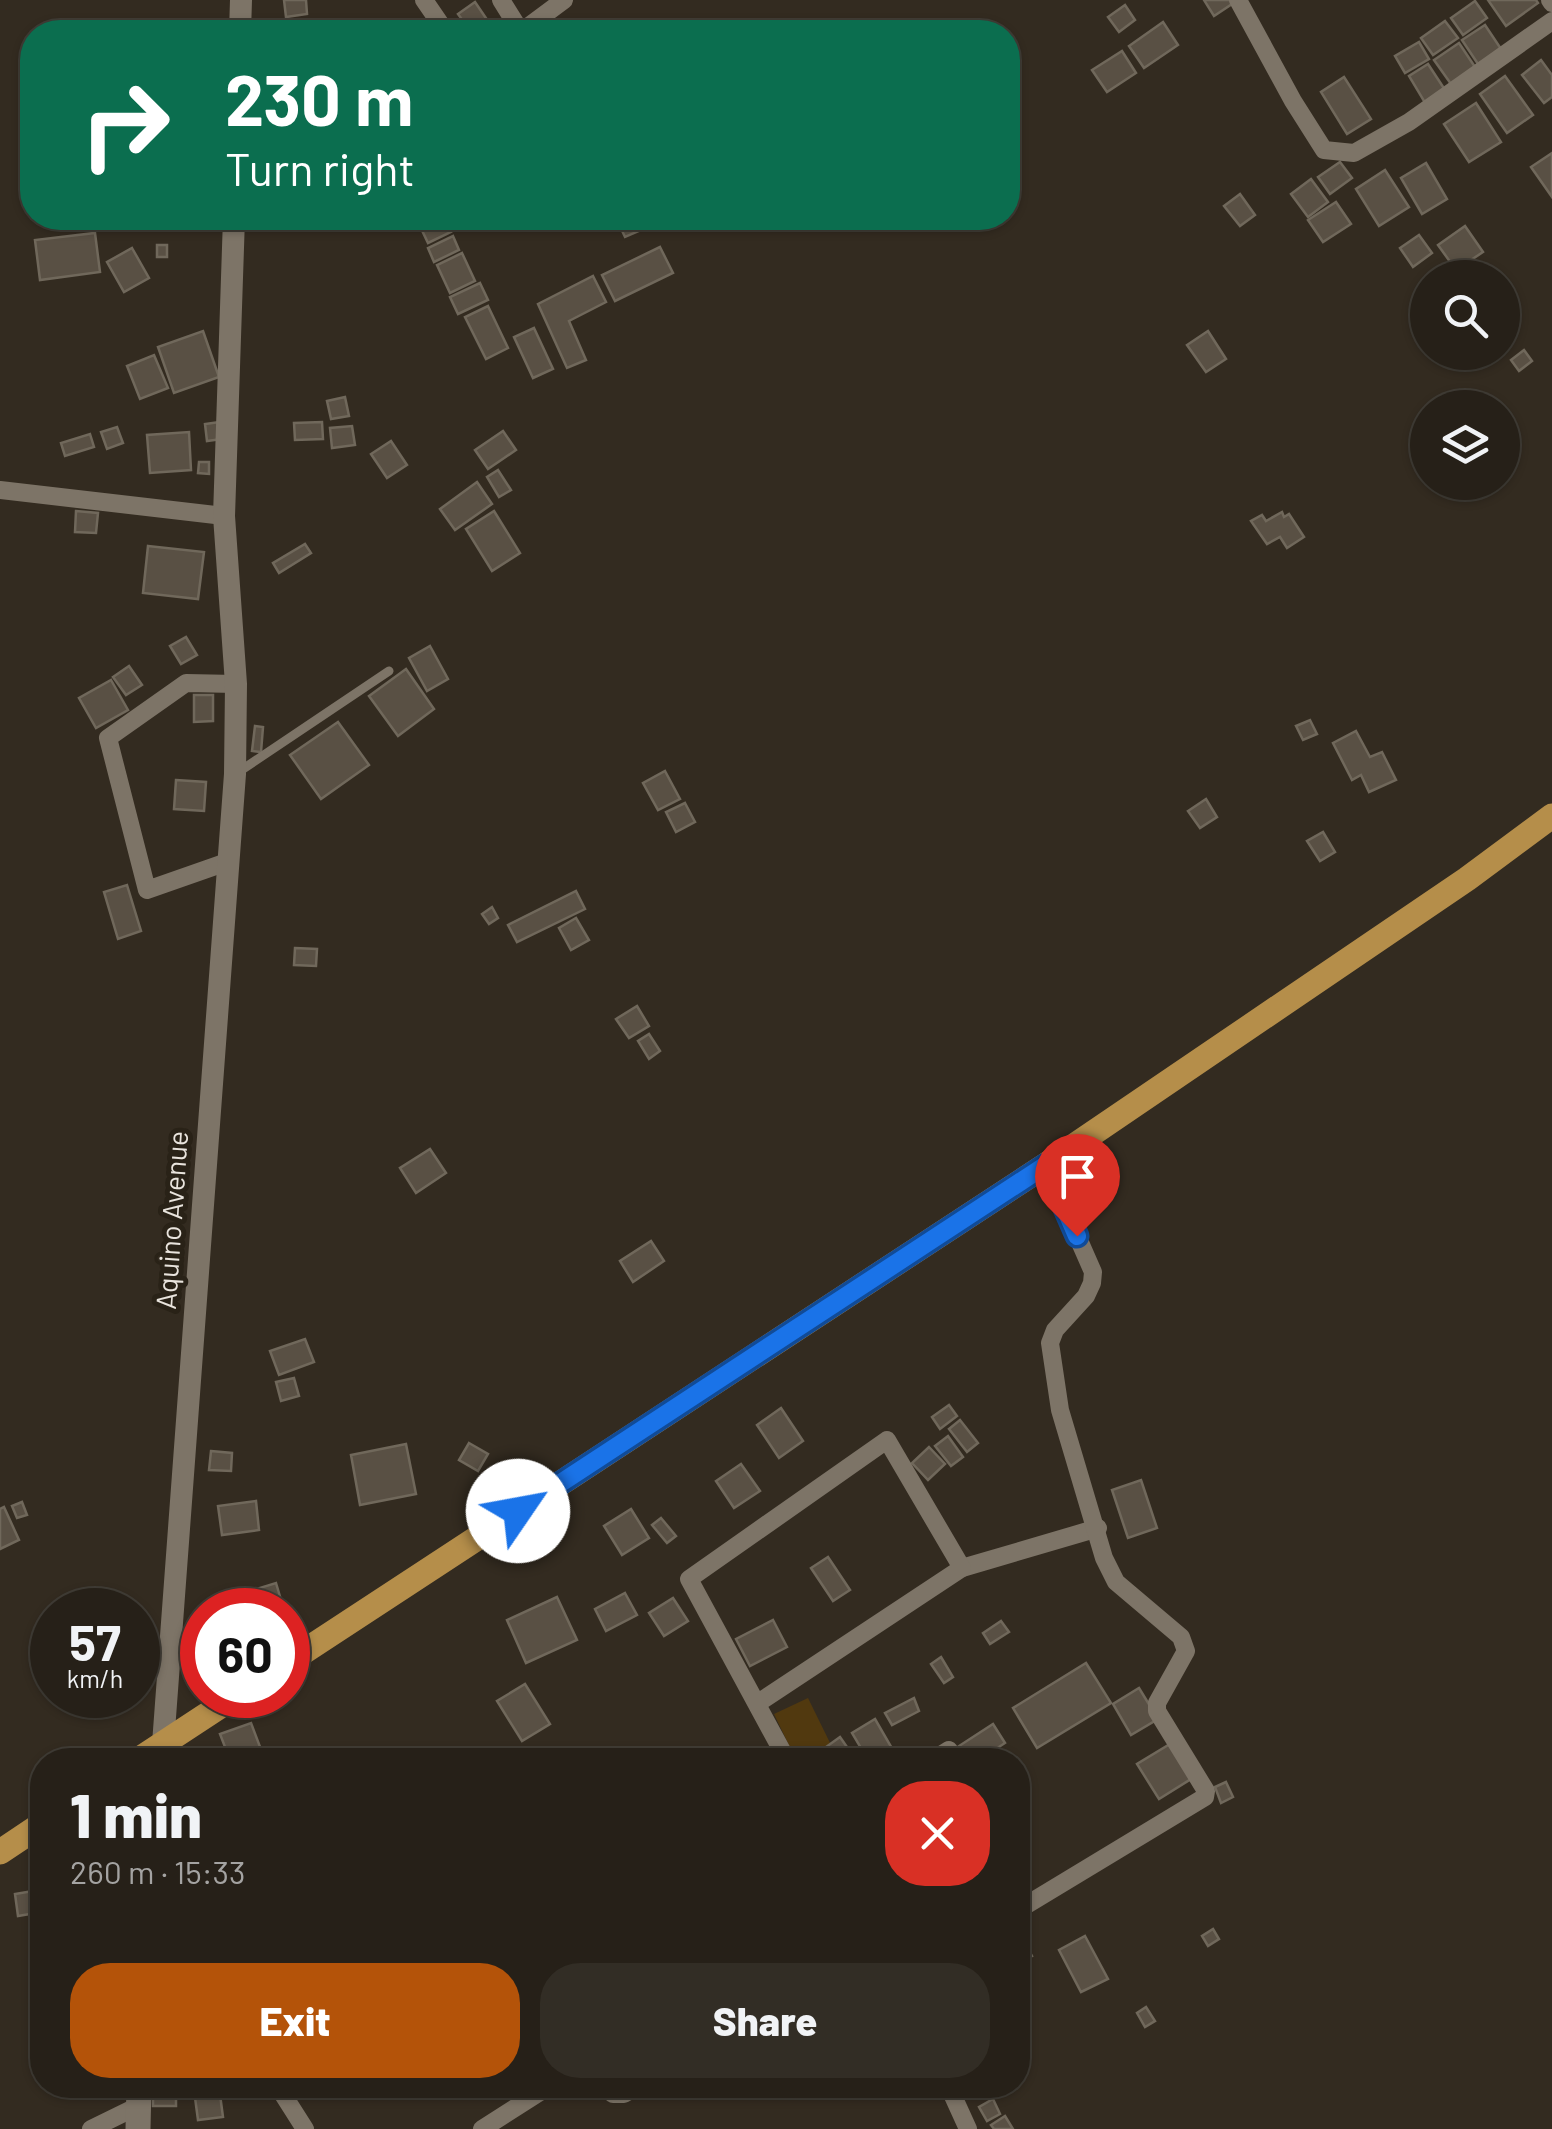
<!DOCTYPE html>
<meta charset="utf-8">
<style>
:root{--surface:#262018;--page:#322d25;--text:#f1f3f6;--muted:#a4a3a2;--line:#423e37;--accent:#b45309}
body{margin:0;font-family:Barlow,sans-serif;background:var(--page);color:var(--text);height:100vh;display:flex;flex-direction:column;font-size:38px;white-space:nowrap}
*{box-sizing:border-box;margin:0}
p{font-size:32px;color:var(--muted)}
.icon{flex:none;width:55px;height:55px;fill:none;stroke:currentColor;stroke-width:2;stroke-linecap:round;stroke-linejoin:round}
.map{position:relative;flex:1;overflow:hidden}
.drawer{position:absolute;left:30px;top:1748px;width:1000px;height:350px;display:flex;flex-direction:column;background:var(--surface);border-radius:40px;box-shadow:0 2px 8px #0004,0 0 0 2px var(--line)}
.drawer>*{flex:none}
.hud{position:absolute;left:20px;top:20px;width:1000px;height:210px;border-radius:40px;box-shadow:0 2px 8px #0004,0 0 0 2px var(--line);background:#0b6e4f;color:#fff;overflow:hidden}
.controls{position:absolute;left:1410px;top:260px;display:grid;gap:20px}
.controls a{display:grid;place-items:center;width:110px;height:110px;border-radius:50%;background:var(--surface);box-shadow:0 2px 8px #0004,0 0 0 2px var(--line);font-size:50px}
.speed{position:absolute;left:30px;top:1588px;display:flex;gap:20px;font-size:50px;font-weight:700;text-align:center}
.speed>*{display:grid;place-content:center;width:130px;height:130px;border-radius:50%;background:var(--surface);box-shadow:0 2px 8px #0004,0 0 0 2px var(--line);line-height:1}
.speed small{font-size:25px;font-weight:400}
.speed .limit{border:15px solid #d22;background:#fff;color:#111}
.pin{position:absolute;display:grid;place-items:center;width:85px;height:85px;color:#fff;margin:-102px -42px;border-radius:50% 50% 50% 0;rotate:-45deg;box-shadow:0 0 10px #0007}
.pin .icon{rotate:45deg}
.me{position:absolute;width:110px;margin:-55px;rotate:57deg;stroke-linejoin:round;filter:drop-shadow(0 0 8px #0008)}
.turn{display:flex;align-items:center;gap:35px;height:210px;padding:0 40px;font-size:45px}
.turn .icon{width:130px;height:130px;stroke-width:2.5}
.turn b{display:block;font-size:70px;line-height:85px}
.round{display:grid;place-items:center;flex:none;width:105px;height:105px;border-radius:40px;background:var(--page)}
.overview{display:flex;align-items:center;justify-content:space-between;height:170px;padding:0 40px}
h1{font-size:60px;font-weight:800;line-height:75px}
.cta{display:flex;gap:20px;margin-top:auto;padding:20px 40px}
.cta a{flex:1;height:115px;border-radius:40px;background:var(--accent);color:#fff;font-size:40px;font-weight:800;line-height:115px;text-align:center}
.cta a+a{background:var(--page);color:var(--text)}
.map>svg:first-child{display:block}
.green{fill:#51390f}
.building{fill:#595044;stroke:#70685b;stroke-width:2.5}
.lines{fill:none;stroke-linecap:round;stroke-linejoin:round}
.service{stroke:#7d7467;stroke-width:9}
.minor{stroke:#7d7467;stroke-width:18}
.tertiary{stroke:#7d7467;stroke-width:22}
.secondary{stroke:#7d7467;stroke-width:25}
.primary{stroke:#b58e4a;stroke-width:25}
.route-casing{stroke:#114b97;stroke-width:25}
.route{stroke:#1a73e8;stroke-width:18}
.labels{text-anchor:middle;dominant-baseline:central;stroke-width:10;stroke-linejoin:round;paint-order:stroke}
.street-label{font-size:28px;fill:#e9e4dd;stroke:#292217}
</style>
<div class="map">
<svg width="1552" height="2129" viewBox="0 0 1552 2129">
<rect width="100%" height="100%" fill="#332b20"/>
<polygon class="green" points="808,1698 835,1753 820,1760 796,1760 774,1714"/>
<g class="building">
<polygon points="284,0 306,0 307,14 286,17"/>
<polygon points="1204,0 1233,0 1235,2 1214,16"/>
<polygon points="1488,0 1536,0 1538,3 1506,26"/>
<polygon points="1475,1 1487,18 1463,35 1451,18"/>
<polygon points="475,2 494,30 489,32 471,32 458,14"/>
<polygon points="1125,5 1135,20 1119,32 1108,17"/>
<polygon points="1445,21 1458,38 1433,55 1421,38"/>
<polygon points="1163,22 1178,45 1144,68 1129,46"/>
<polygon points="1485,25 1501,49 1478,64 1462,40"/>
<polygon points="1419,42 1429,59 1405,73 1395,56"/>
<polygon points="1459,43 1475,67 1451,84 1434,60"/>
<polygon points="1122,51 1136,73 1107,92 1092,70"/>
<polygon points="1541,60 1552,75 1552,97 1544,103 1522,75"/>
<polygon points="1428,64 1447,93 1427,106 1409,76"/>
<polygon points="1505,76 1533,115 1507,133 1480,94"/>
<polygon points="1344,77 1371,119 1347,134 1321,92"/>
<polygon points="1476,103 1501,142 1469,162 1444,124"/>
<polygon points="1552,153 1552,197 1531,167"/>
<polygon points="1340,162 1352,178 1330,194 1318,177"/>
<polygon points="1426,163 1447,199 1422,214 1401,178"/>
<polygon points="1385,170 1409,207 1379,226 1356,189"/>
<polygon points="1311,179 1328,202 1308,217 1291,194"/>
<polygon points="1240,194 1255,215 1240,226 1224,206"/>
<polygon points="1336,202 1351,224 1323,242 1308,220"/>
<polygon points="432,218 444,218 451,232 428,243 419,224"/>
<polygon points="616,218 632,218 639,231 625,237"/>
<polygon points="1465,226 1483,252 1456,270 1438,245"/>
<polygon points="95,233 100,272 40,280 35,240"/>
<polygon points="1419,235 1432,253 1413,267 1400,248"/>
<polygon points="453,236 459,250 434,262 428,248"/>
<rect x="157" y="245" width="10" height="12"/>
<polygon points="660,247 673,273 615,301 602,275"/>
<polygon points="132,248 149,278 124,292 107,262"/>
<polygon points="462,253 475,281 450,293 437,265"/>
<polygon points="593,276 606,302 569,321 586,360 567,368 538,304"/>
<polygon points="480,283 488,300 458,314 450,297"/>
<polygon points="488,306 508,348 486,359 465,317"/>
<polygon points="534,328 553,369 533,378 514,337"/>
<polygon points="203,331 219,377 174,393 158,347"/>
<polygon points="1208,331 1226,359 1206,372 1187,345"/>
<polygon points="1524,350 1532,361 1519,371 1511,360"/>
<polygon points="154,355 168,388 140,399 127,366"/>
<polygon points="345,397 349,416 331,419 327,401"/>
<polygon points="220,422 222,439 207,441 205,424"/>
<polygon points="322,422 323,439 295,440 294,423"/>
<polygon points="352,426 355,445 332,448 330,428"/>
<polygon points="117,427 123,443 107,449 101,432"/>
<polygon points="503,431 516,450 488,469 475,450"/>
<polygon points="189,432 191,470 150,473 147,435"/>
<polygon points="90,434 94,447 65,456 61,443"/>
<polygon points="391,441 407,465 387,478 371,454"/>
<polygon points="199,462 209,462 209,474 198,473"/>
<polygon points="498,470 511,490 499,497 487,477"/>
<polygon points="477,482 492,504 455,530 440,509"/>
<polygon points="76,511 98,513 96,533 75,532"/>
<polygon points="494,511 520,553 492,571 466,529"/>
<polygon points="1282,512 1284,517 1289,514 1304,537 1287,548 1280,537 1267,544 1251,521 1262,515 1266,521"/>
<polygon points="305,544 311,553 279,573 273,563"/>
<polygon points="148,546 204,552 198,599 143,593"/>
<polygon points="186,637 197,655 181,664 170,646"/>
<polygon points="430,646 448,679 427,691 409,658"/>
<polygon points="129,666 142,685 126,695 113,677"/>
<polygon points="406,669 434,709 398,736 369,696"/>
<polygon points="111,680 128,710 96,728 79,698"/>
<polygon points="194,695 213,695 213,721 194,722"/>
<polygon points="1310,720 1317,734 1303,740 1296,726"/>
<polygon points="338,722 369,765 321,799 290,755"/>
<polygon points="255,726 263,727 261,752 252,751"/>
<polygon points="1356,731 1370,757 1382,752 1396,780 1369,792 1361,775 1352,780 1333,743"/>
<polygon points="665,771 680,799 658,810 643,783"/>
<polygon points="176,780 206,782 204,811 174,809"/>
<polygon points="1206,799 1217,817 1200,828 1188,811"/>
<polygon points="685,803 695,822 676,832 666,812"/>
<polygon points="1323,832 1335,852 1320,861 1307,841"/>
<polygon points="127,885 141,931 118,939 104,892"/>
<polygon points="576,891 585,909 517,942 508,925"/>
<polygon points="492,907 498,918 489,924 482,914"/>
<polygon points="576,918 589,940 571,950 559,928"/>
<polygon points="295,948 317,949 316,966 294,965"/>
<polygon points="637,1006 649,1026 629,1038 616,1019"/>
<polygon points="649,1034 660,1051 649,1059 638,1041"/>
<polygon points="430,1149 446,1173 416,1193 400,1168"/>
<polygon points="651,1241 664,1261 633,1282 620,1261"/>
<polygon points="305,1339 314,1362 279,1375 270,1351"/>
<polygon points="294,1378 299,1396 281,1401 276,1382"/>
<polygon points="949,1405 957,1416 940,1429 932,1417"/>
<polygon points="781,1408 803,1441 779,1458 757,1425"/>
<polygon points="960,1420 978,1443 967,1452 949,1429"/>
<polygon points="948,1436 963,1457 951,1466 935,1446"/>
<polygon points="469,1443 488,1454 478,1471 459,1460"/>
<polygon points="406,1444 416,1494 360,1505 351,1455"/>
<polygon points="929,1447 945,1464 928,1480 912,1463"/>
<polygon points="211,1451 232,1453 231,1471 209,1470"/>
<polygon points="741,1464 760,1491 734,1508 716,1481"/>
<polygon points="1141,1480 1157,1528 1128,1538 1112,1490"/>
<polygon points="256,1501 259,1530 222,1535 218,1506"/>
<polygon points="22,1502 27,1515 17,1518 12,1506"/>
<polygon points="4,1507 19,1540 0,1549 0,1509"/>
<polygon points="631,1509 649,1538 622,1555 604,1526"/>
<polygon points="661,1518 676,1536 667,1543 652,1525"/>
<polygon points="828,1557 850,1590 833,1601 811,1568"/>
<polygon points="276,1583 284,1610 256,1610 250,1591"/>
<polygon points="625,1593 637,1615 606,1631 595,1609"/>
<polygon points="557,1597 577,1640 526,1663 507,1620"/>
<polygon points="673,1598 688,1621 664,1636 649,1613"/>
<polygon points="773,1620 787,1647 750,1666 736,1639"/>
<polygon points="1001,1621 1009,1632 990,1644 983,1633"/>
<polygon points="941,1657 953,1677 944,1683 931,1664"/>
<polygon points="1086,1663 1111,1703 1037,1748 1013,1708"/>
<polygon points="525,1684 550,1724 522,1741 497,1701"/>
<polygon points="1139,1688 1158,1719 1131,1735 1113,1704"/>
<polygon points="914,1698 919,1711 892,1725 885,1713"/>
<polygon points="875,1719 897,1757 892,1760 868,1760 852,1733"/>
<polygon points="251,1723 265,1760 230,1760 220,1734"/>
<polygon points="993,1724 1005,1743 979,1760 968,1760 959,1746"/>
<polygon points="840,1737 856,1760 834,1760 826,1747"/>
<polygon points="1170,1744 1191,1779 1159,1799 1137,1764"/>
<polygon points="1226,1782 1233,1797 1221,1803 1215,1787"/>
<polygon points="39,1890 42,1912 18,1916 15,1894"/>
<polygon points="1213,1929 1219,1939 1208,1946 1202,1936"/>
<polygon points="1018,1931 1032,1956 1018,1964"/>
<polygon points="1085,1936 1108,1979 1081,1992 1059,1950"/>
<polygon points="1146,2007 1155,2021 1145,2027 1137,2013"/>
<rect x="153" y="2085" width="23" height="21"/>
<polygon points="219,2087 223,2117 198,2120 194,2090"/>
<polygon points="993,2099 1000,2114 987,2121 979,2107"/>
<polygon points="1005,2116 1013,2129 994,2129 991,2125"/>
</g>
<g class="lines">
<polyline class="service" points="237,773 389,671"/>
<g class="minor">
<polyline points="424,0 446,32"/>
<polyline points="501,0 521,32 564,0"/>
<polyline points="1238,0 1293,101 1324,150 1354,153 1409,122 1552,21"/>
<polyline points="1550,0 1552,3"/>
<polyline points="0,490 224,516"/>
<polyline points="227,862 147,890 108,738 186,683 236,684"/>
<polyline points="962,1568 1098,1528"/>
<polyline points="758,1703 962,1568 887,1440 689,1579 787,1760"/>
<polyline points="933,1760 949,1750"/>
<polyline points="1018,1910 1205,1797 1206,1791 1157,1711 1157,1703 1186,1651 1181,1637 1116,1582 1104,1558 1060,1410 1050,1343 1055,1330 1086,1296 1092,1283 1093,1272 1046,1165"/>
<polyline points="277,2085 305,2129"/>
<polyline points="602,2085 613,2094 624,2094 640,2085"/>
<polyline points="948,2085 968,2129"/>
<polyline points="91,2129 138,2106"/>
<polyline points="482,2129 551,2085"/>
</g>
<g class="tertiary">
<polyline points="240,32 241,0"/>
<polyline points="163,1744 235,774 236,684 224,516 234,218"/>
</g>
<polyline class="secondary" points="138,2129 139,2085"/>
<g class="primary">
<polyline points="288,1662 1046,1165 1467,879 1552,816"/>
<polyline points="138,1760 237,1695"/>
<polyline points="0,1852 42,1824"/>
</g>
</g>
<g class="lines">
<defs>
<polyline id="route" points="518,1511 1046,1165 1077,1236"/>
</defs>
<use href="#route" class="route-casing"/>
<use href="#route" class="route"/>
</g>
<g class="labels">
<g class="street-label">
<text transform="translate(171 1220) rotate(-86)">Aquino Avenue</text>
</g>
</g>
</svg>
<div class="controls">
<a><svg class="icon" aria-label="search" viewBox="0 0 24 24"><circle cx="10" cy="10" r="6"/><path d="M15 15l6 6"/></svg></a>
<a><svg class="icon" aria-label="layers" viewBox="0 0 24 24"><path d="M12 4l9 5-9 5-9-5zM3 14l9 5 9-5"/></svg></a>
</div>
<div class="speed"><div>57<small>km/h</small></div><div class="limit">60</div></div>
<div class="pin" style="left:1077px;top:1236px;background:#d93025"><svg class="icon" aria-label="arrive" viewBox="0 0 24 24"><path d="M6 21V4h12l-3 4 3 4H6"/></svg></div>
<svg class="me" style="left:518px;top:1511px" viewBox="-20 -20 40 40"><circle r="19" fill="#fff"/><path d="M0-13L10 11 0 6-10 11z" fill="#1a73e8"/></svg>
<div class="hud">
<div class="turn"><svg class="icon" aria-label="right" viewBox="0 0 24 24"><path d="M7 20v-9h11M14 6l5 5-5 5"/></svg><div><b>230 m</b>Turn right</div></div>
</div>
<section class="drawer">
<div class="overview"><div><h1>1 min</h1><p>260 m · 15:33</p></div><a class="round" style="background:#d93025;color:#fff"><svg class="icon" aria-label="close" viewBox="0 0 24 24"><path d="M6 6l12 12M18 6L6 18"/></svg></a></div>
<div class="cta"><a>Exit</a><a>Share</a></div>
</section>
</div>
